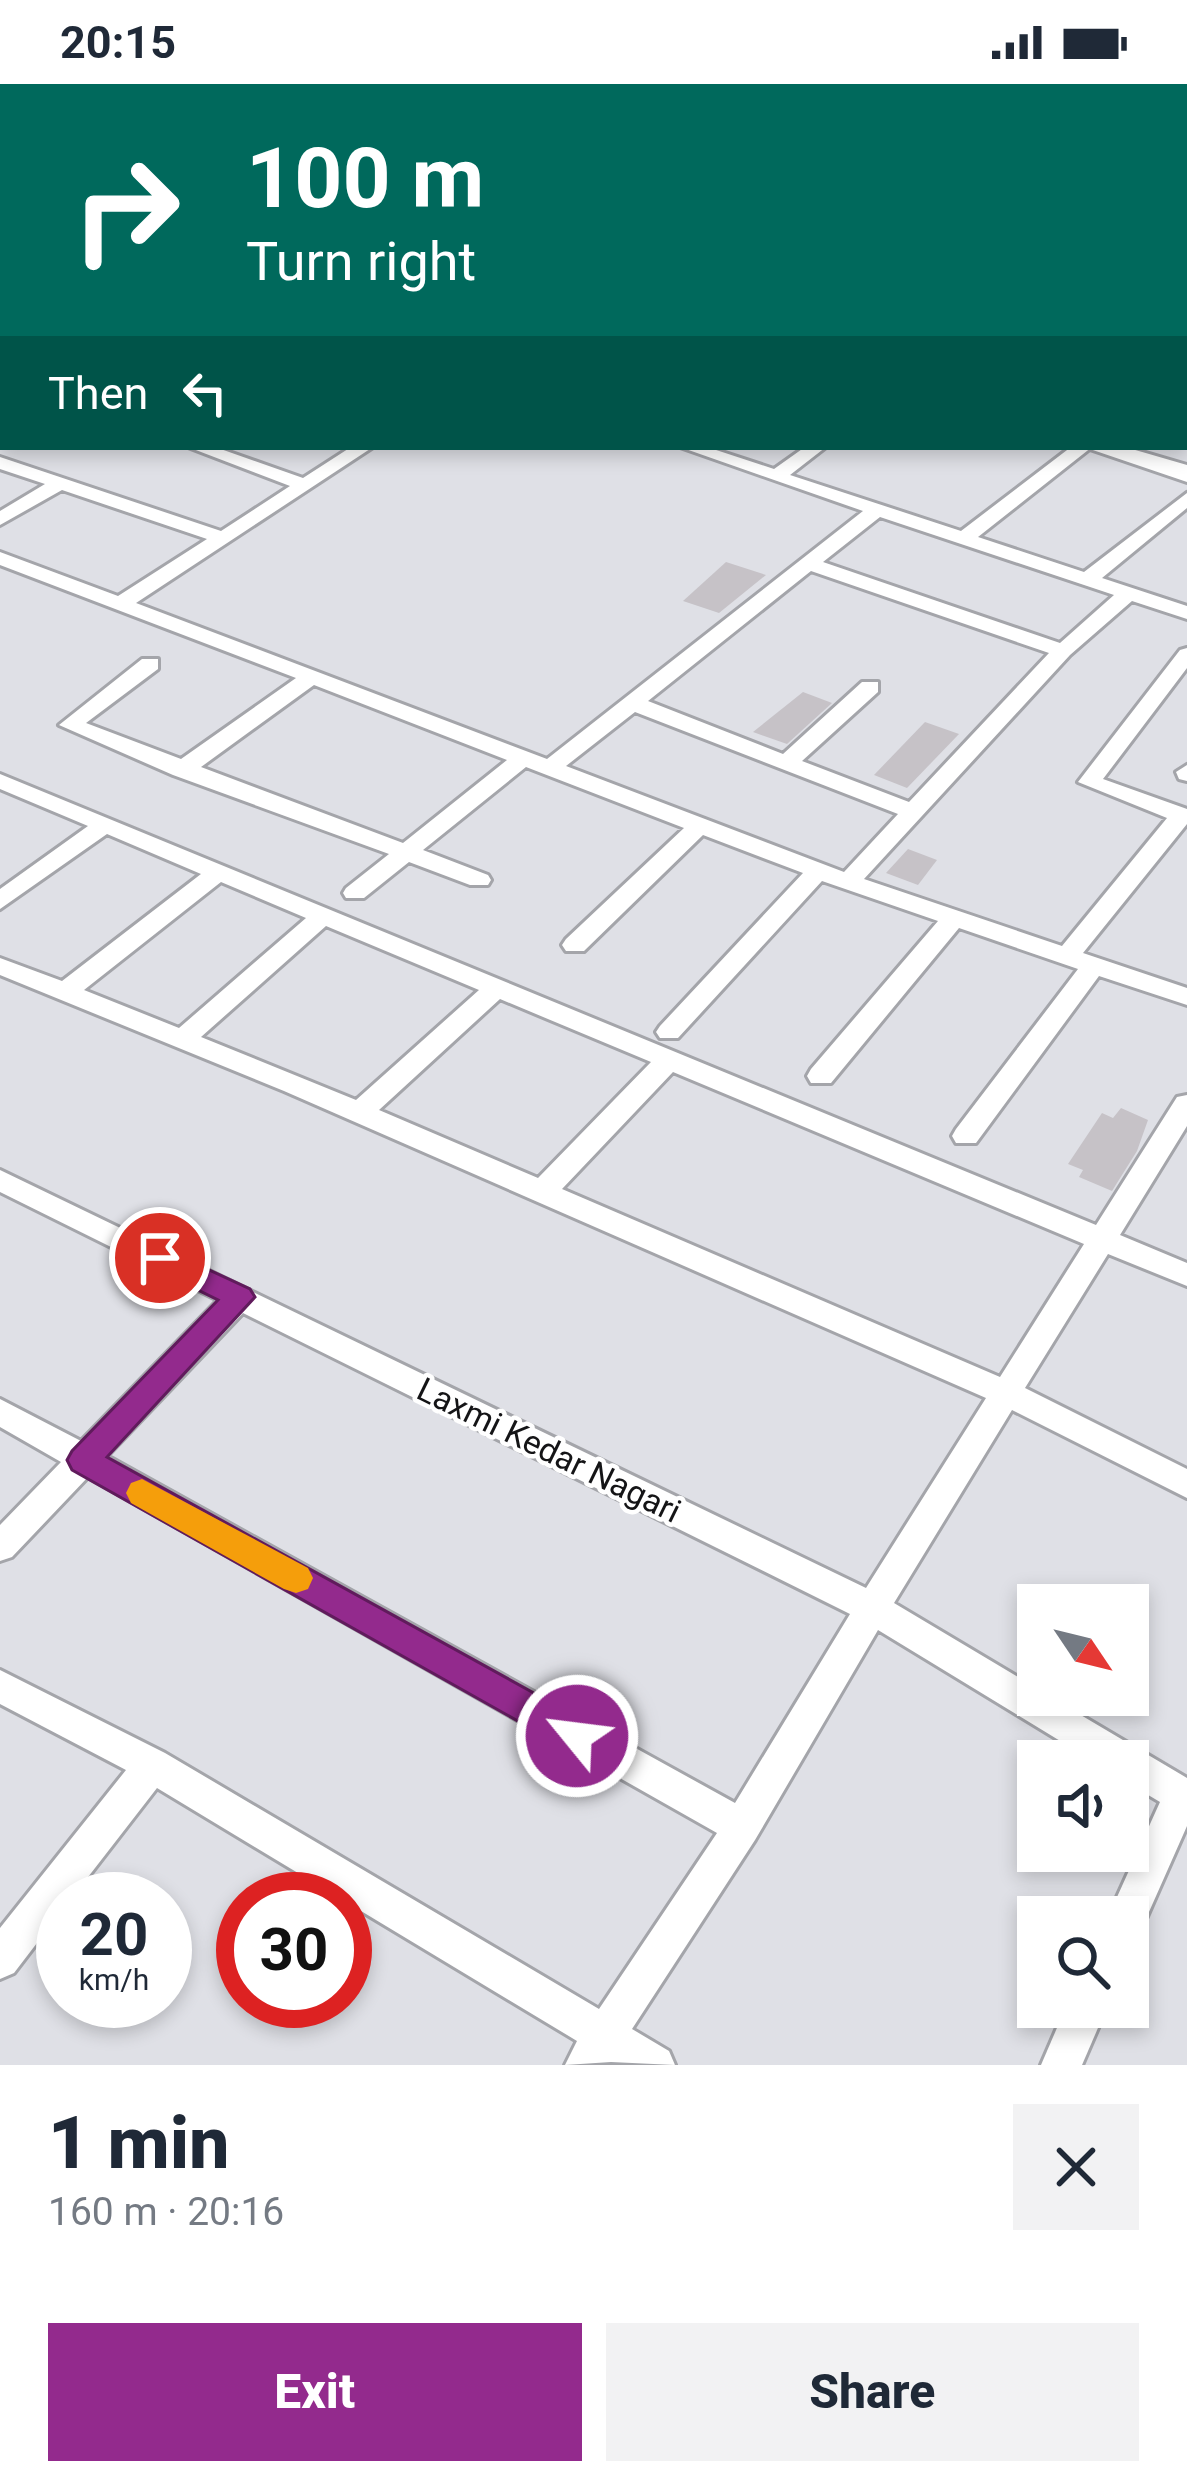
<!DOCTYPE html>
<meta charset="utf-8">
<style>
:root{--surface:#fff;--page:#f2f2f3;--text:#1f2937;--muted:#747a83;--accent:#932a8d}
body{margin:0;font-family:Roboto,sans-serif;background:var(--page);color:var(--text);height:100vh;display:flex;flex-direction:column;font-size:45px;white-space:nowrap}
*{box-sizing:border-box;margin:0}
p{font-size:39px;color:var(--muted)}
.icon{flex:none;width:66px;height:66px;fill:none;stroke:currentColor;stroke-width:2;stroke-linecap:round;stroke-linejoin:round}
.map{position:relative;height:1981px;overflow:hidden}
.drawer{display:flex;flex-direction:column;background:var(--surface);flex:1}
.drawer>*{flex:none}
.top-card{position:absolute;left:0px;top:0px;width:1188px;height:366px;box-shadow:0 6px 18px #0003;background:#00695c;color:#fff;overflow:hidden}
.needle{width:78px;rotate:125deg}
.controls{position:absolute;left:1017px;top:1500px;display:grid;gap:24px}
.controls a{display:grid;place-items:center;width:132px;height:132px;border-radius:0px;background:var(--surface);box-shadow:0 6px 18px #0003;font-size:60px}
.speed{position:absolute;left:36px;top:1788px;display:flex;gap:24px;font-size:60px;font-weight:700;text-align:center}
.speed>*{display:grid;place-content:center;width:156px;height:156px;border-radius:50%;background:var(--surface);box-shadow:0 6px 18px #0003;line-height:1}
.speed small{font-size:30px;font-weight:400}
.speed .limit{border:18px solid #d22;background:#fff;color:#111}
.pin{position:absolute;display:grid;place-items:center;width:102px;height:102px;color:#fff;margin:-51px;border:6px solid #fff;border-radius:50%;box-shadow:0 3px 12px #0007}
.me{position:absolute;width:132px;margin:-66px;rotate:299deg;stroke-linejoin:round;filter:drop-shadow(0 0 9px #0008)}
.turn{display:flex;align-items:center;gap:42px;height:252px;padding:0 48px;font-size:54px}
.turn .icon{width:156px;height:156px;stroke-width:2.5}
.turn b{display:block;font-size:84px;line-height:102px}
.then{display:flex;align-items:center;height:114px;padding:0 48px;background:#0003;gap:24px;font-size:45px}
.round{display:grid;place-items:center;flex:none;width:126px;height:126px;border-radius:0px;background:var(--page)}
.head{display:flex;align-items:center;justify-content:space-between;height:204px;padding:0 48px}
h1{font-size:72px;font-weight:800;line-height:90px}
.button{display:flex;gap:24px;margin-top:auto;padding:24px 48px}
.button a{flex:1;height:138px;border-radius:0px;background:var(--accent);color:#fff;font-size:48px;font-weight:800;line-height:138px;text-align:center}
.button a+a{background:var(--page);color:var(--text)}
.status{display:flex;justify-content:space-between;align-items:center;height:84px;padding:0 60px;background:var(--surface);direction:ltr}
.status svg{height:33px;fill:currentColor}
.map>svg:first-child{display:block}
.building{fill:#c6c2c7}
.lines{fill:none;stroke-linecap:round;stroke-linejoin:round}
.street-casing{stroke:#a4a5aa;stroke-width:6}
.secondary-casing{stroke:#a4a5aa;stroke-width:6}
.primary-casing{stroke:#a4a5aa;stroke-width:6}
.street{fill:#fff;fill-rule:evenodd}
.secondary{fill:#fff;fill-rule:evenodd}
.primary{fill:#fff;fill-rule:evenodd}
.route{fill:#932a8d;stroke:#601b5c;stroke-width:3}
.slow{fill:#f59e0b}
.labels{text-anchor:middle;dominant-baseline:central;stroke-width:9;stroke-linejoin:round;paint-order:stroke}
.street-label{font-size:33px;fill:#141416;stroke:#fff}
</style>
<div class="status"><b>20:15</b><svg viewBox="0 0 49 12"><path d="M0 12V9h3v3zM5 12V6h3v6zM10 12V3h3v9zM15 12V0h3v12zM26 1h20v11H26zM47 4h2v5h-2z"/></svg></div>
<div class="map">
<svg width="1187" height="1981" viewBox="0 0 1187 1981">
<rect width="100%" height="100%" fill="#dfe0e6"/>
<g class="building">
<polygon points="726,478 766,491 719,529 683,517"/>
<polygon points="803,608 832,619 787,660 753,648"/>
<polygon points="925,638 959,650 907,704 874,691"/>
<polygon points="908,765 937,776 918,801 886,789"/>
<polygon points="1121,1024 1148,1036 1137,1067 1112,1107 1079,1093 1083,1086 1068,1080 1102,1029 1113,1034"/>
</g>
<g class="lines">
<defs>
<g id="street">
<polygon points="357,0 378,0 381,3 360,3"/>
<polygon points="917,0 937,0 940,3 920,3"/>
<rect x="1185" y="79" width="2" height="9"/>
<rect x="1185" y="150" width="2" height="10"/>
<polygon points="1185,187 1187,188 1187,198 1185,197"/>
<polygon points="1187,209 1187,219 1185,220 1185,210"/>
<polygon points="3,270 3,280 0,281 0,271"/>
<rect x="1185" y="312" width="2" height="11"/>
<path d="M 188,363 L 215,363 L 303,394 L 351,363 L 373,363 L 136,519 L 547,675 L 863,427 L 680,363 L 707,363 L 774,385 L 805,363 L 826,363 L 790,391 L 961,447 L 1071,363 L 1092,363 L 978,453 L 1084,488 L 1187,409 L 1187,424 L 1102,494 L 1187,522 L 1187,535 L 1132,517 L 1070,571 L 864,795 L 1062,862 L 1167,734 L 1078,698 L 1180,566 L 1187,564 L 1187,584 L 1103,695 L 1187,725 L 1187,740 L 1083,869 L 1187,904 L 1187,921 L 1099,892 L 976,1059 L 956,1059 L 952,1052 L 956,1045 L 1078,885 L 959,844 L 831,999 L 811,999 L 807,992 L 811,985 L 938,837 L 822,797 L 678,954 L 660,954 L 656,948 L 660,942 L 803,789 L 703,751 L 584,867 L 566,867 L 562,861 L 566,855 L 684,744 L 526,683 L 423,766 L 488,791 L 491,796 L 488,801 L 470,801 L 409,778 L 364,814 L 346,814 L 343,809 L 346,804 L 389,770 L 173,691 L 59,641 L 142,575 L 158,575 L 158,585 L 86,639 L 181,675 L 296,594 L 0,481 L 0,468 L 118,512 L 207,455 L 62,406 L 0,441 L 0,427 L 45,400 L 0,385 L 0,373 L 221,447 L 290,402 ZM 880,433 L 1114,511 L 1060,559 L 823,478 ZM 811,487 L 1049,569 L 909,718 L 802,677 L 878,608 L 878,598 L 862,598 L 783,670 L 648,617 ZM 314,601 L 507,676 L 403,759 L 201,683 ZM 635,628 L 898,730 L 844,788 L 566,682 Z"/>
<polygon points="1187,681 1187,697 1179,695 1176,688"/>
<path d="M 0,690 L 1096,1141 L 1177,1013 L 1187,1011 L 1187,1042 L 1120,1151 L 1187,1179 L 1187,1202 L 1108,1170 L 1025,1304 L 1187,1385 L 1187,1414 L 1012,1326 L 894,1519 L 1038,1605 L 1038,1611 L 1047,1611 L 1187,1694 L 1187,1742 L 1141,1846 L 1128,1852 L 1128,1833 L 1108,1833 L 1160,1718 L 1128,1699 L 1128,1677 L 1093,1677 L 878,1546 L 755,1756 L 632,1945 L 669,1967 L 675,1981 L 611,1978 L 565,1981 L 577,1957 L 157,1704 L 71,1815 L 63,1815 L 63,1825 L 14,1889 L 0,1895 L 0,1844 L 126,1686 L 0,1620 L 0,1586 L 165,1669 L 599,1925 L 717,1749 L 88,1393 L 12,1473 L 0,1477 L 0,1441 L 61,1378 L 0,1343 L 0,1315 L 81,1357 L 218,1216 L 0,1108 L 0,1086 L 866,1504 L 986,1314 L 284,1007 L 0,891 L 0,874 L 62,897 L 201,790 L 107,750 L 0,825 L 0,805 L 88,742 L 0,705 ZM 221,798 L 306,834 L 179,944 L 84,906 ZM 326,842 L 479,906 L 356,1016 L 201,953 ZM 500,915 L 651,978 L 538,1094 L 379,1026 ZM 673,988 L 1084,1160 L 1000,1293 L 562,1105 ZM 243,1229 L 850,1530 L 735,1719 L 107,1372 Z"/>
<polygon points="1066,1923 1107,1923 1082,1981 1041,1981"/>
</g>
<g id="secondary">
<rect x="1185" y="50" width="2" height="12"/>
<polygon points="3,140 3,155 0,156 0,141"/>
<polygon points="1084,363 1125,363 1187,381 1187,398"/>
</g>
<g id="primary">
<polygon points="1093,0 1122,0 1124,3 1095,3"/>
<polygon points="1137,0 1166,0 1168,3 1139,3"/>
<rect x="1185" y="18" width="2" height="12"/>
</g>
</defs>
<use href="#street" class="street-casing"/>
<use href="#secondary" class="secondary-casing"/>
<use href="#primary" class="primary-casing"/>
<use href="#street" class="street"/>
<use href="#secondary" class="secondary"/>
<use href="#primary" class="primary"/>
</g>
<polygon class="route" points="160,1163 250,1205 255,1213 107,1373 590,1640 596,1652 590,1663 577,1668 564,1663 72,1386 67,1376 72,1367 218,1216 149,1182 145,1174"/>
<polygon class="slow" points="142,1395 308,1484 313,1494 308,1505 296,1509 284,1505 131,1419 126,1409 131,1399"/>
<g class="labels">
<g class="street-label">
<text transform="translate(549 1366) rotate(26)">Laxmi Kedar Nagari</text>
</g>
</g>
</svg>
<div class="controls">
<a><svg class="needle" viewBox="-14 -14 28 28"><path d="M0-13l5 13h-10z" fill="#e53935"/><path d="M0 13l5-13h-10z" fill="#747a83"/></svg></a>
<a><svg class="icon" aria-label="sound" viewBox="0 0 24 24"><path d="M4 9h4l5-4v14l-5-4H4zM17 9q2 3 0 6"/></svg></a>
<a><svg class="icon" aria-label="search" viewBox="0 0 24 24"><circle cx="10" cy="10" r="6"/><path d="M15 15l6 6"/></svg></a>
</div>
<div class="speed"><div>20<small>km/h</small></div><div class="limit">30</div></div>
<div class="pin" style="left:160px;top:1174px;background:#d93025"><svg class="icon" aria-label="arrive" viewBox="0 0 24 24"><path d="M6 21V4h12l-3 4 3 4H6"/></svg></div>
<svg class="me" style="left:577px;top:1652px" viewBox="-20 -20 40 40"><circle r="17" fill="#932a8d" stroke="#fff" stroke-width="3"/><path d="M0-11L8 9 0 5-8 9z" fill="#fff"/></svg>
<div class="top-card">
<div class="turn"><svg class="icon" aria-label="right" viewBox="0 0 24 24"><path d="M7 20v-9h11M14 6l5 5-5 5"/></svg><div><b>100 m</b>Turn right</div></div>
<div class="then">Then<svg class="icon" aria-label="left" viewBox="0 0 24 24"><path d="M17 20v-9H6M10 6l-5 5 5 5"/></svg></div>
</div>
</div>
<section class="drawer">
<div class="head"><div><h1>1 min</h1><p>160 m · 20:16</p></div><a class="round"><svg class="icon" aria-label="close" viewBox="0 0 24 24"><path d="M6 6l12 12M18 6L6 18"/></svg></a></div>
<div class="button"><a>Exit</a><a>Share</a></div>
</section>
